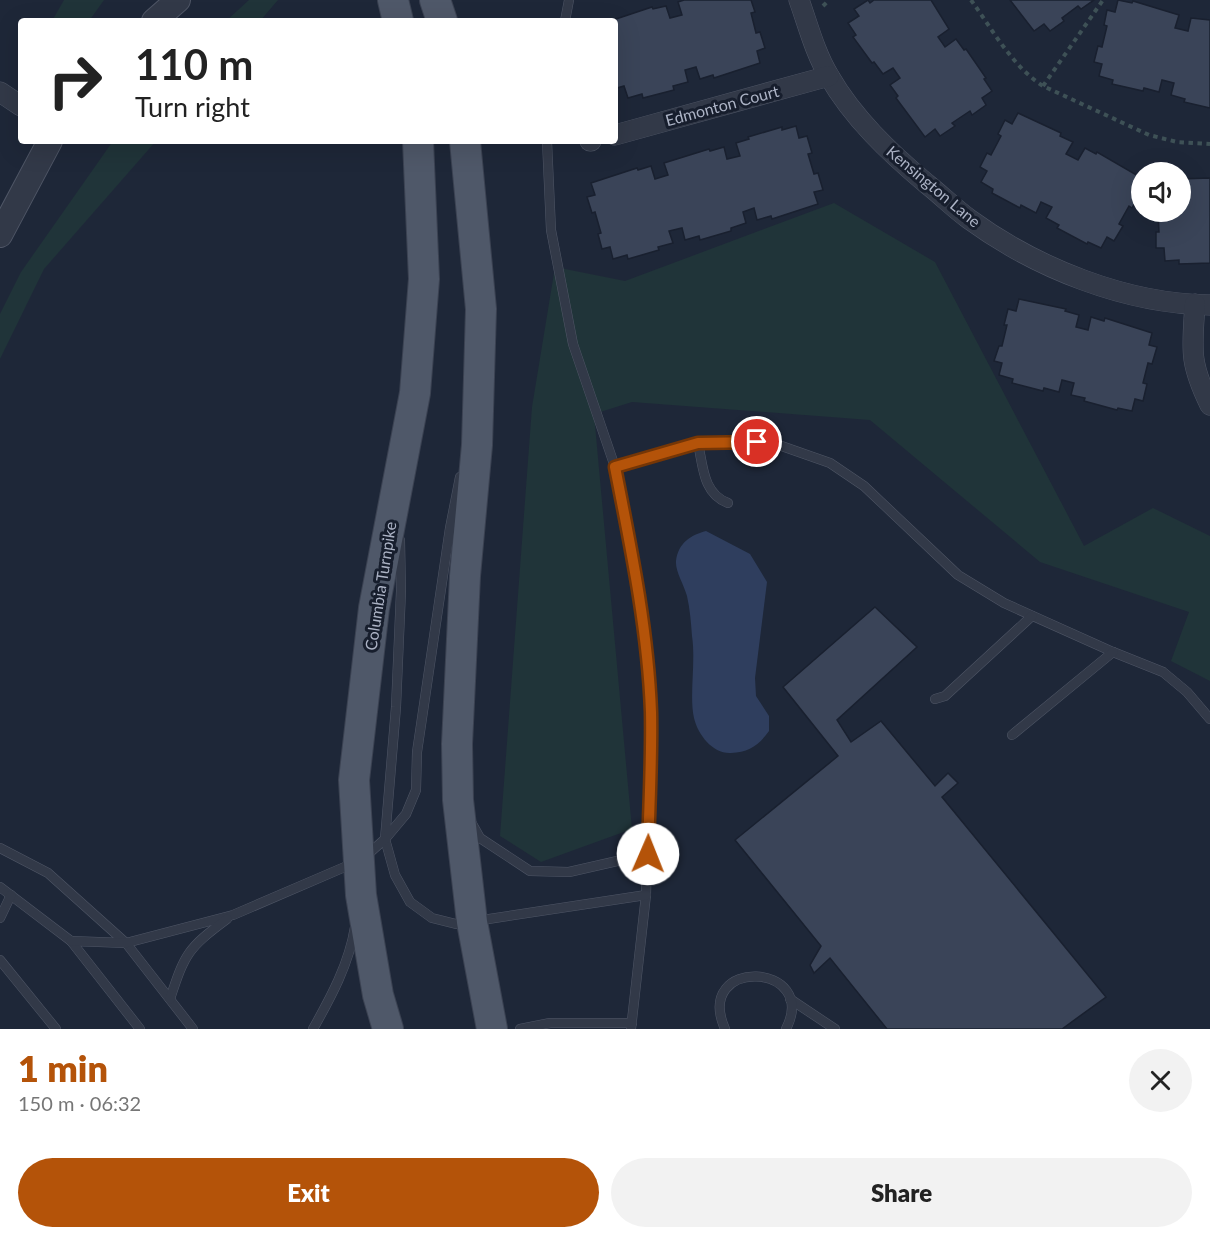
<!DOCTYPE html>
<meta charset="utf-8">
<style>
:root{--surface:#fff;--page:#f2f2f2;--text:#222;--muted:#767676;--accent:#b45309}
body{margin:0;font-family:Lato,sans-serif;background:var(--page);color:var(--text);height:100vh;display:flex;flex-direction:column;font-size:22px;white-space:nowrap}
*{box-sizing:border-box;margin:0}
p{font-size:20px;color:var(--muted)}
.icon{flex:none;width:33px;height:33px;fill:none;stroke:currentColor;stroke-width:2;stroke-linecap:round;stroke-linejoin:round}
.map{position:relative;height:1029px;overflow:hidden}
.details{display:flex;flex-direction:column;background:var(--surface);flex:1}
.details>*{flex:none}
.banner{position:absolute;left:18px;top:18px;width:600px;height:126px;border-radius:6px;box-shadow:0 6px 24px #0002;background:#fff;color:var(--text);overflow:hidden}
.fabs{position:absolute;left:1131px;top:162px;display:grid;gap:12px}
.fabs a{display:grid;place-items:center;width:60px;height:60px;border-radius:50%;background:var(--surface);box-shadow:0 6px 24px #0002;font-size:30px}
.pin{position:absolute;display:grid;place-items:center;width:51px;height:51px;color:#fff;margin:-26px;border:3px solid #fff;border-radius:50%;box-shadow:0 2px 6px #0007}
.me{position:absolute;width:66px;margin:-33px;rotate:1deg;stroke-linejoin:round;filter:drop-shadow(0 0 4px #0008)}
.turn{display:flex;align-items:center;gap:21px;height:126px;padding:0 18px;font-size:27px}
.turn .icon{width:78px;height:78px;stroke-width:2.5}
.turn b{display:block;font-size:42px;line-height:51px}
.round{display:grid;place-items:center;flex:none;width:63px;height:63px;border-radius:32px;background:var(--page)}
.headline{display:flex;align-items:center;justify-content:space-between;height:102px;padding:0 18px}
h1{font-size:36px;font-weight:800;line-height:45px;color:var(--accent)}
.primary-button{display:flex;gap:12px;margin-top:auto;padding:12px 18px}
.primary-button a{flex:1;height:69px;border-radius:36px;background:var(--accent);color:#fff;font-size:24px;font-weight:800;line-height:69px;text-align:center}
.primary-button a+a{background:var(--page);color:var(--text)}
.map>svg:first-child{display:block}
.green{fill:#203439}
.water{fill:#2f3e5e}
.building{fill:#3a4458;stroke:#19202f;stroke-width:1.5}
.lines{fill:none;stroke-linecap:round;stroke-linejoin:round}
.service-casing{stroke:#4f5666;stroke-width:10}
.minor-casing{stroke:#4f5666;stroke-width:21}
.tertiary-casing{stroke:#4f5666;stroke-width:26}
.primary-casing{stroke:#3b4252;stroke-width:32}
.path{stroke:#3e5156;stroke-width:4;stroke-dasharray:4.5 4.5;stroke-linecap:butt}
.service{stroke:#323948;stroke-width:9}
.minor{stroke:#323948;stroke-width:20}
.tertiary{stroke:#323948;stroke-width:24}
.primary{stroke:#4f5869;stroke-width:30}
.route-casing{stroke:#753606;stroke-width:15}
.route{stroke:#b45309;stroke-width:10}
.labels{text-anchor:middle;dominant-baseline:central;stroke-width:6;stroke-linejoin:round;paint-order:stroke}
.street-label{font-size:16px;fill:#acb3c5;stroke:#171e2d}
</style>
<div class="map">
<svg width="1210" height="1029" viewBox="0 0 1210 1029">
<rect width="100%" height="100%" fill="#1e2738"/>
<g class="green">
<polygon points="64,0 104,0 89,21 52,21"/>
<polygon points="249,0 278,0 260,21 226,21"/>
<polygon points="113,141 156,141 44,269 0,359 0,314 21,272"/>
<polygon points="834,203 935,262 1084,546 1153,508 1210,536 1210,681 1171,661 1189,612 1040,562 870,420 632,402 594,414 632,829 541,862 500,836 532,407 555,267 625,281"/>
</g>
<path class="water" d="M 706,531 L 750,554 L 767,582 L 755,678 L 756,696 L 769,716 L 769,731 C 759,745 749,752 731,753 C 713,754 698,735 694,718 C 689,696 696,662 692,636 C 691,623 690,609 687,596 C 684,585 675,571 676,561 C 678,543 691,535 706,531 Z"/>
<g class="building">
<polygon points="684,0 751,0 755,12 751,13 756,33 760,32 765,48 757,51 760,63 714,78 713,75 700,79 696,67 685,70 688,82 673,86 674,90 643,98 642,94 628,98 624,86 617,88 615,82 615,21 610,21 652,7 653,9 666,6 670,18 682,15 678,2"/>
<polygon points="868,0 870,3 874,0 931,0 949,29 938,37 945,47 956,39 964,50 966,49 986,78 984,79 992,91 982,98 986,105 972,115 970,111 952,123 955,126 940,136 935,129 925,137 896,98 898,96 890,85 900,78 893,68 883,74 874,62 872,63 853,37 856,35 848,23 859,16 854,9"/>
<polygon points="1010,0 1094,0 1081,9 1078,6 1062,18 1064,21 1050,31 1044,24 1034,31"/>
<polygon points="1118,0 1132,3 1133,1 1179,15 1175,28 1188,31 1191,18 1210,20 1210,108 1184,102 1185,99 1171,95 1174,83 1162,80 1159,92 1144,88 1143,91 1112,84 1113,80 1099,76 1102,64 1094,62 1098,46 1102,47 1107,26 1104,25 1107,10 1115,12"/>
<polygon points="1018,113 1061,133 1060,136 1073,142 1066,154 1078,160 1085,148 1096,154 1097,152 1140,177 1134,188 1141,192 1132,208 1129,206 1119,224 1123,226 1114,241 1107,237 1101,248 1088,242 1087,244 1057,228 1059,225 1046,218 1052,207 1041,202 1036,213 1021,205 1020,208 992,193 993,189 981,182 987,171 980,167 987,153 991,155 1001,136 998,134 1005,120 1012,124"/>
<polygon points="796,126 799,138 807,136 812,153 808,154 814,174 818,173 823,190 814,192 818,204 772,219 771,216 757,220 754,208 743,212 746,223 731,228 731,231 700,240 699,236 685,240 682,228 669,231 673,243 658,247 659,250 628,259 627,255 613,259 610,247 602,249 598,234 601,233 595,212 592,213 587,197 595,195 591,183 637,168 638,170 651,166 655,179 668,175 664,163 709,149 710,151 724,147 727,159 740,156 736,143 749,139 748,137 782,127 782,130"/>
<polygon points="1210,178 1210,263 1179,264 1179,260 1165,261 1164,248 1156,248 1156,232 1159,232 1158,212 1180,212 1180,179"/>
<polygon points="1019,299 1066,309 1065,311 1079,315 1076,327 1088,330 1091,317 1104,321 1105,318 1152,333 1149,345 1157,347 1152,364 1148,363 1143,383 1147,384 1143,401 1135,399 1132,411 1118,408 1117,410 1084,401 1085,398 1071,395 1074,383 1062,380 1059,392 1044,388 1043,391 1012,383 1013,379 999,375 1002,363 994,361 999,346 1002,346 1007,325 1004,325 1008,309 1016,311"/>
<polygon points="875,607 917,647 837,720 851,742 881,721 935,786 948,773 958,783 942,797 1106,997 1062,1029 887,1029 830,958 814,973 810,965 821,946 735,840 838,756 783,687"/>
</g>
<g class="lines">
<defs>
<g id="service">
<polyline points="565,21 569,0"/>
<polyline points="547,141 551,230 573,344 615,467 635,569 647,664 651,712 646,895 631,1029"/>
<path d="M 698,443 C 703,466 703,494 728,503"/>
<polyline points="615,467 698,443 724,441 773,443 830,463 864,486 958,575 1004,603 1113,652 1163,672 1187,692 1210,719"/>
<polyline points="400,540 401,591 396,707 385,839 395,875 410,902 432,918 456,924 646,895"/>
<polyline points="935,699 945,696 1032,616"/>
<polyline points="1012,735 1113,652"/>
<polyline points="471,822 480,838 530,871 569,872 648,854"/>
<polyline points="0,848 48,873 126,943 193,1029"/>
<polyline points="366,856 385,839 406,814 416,790 417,752 450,528 460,477"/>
<polyline points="0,887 71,941 140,1029"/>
<polyline points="0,918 11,895"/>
<polyline points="71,941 126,943 233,915 354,863"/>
<polyline points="0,960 56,1029"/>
<path d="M 170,999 C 185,953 188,948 227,919"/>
<polyline points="790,999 835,1029"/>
<path d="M 313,1029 C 331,997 349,964 355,927"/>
<polyline points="520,1029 550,1023 632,1023"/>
<path d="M 725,1029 C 693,956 820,962 786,1029"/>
</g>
<g id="minor">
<path d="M 799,0 C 808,25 815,53 829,76 C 853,118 890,153 927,184 C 941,195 954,208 969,219 C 1036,268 1126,304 1210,305"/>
<polyline points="0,92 21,106"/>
<polyline points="615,135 829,76"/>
<polyline points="590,141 591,141"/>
<path d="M 1195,304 C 1192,350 1189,362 1210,405"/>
</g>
<g id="tertiary">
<polyline points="154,21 178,0"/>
<polyline points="0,235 50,141"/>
</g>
<g id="primary">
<polyline points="393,0 398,21"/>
<polyline points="435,0 442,21"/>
<polyline points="465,141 481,309 477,445 465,576 457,744 458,800 472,922 492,1029"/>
<polyline points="388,1029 378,995 361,895 354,780 374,608 415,393 424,279 418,141"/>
</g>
</defs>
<use href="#service" class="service-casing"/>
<use href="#minor" class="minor-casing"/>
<use href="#tertiary" class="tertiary-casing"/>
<use href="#primary" class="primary-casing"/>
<g class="path">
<path d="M 971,0 C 992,29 1012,66 1043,86 L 1149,135 L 1177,142 L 1210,144"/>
<polyline points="823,6 829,0"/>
<polyline points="1043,86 1103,0"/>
</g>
<use href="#service" class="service"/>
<use href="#minor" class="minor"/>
<use href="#tertiary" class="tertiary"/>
<use href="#primary" class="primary"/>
</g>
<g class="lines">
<defs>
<path id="route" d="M 648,854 C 649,807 652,759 651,712 C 648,630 631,548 615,467 L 698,443 L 757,442"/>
</defs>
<use href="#route" class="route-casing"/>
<use href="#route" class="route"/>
</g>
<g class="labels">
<g class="street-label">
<text transform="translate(722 105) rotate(-15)">Edmonton Court</text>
<text transform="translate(934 186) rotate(40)">Kensington Lane</text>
<text transform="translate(380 586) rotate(-81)">Columbia Turnpike</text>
</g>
</g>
</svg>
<div class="fabs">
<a><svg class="icon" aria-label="sound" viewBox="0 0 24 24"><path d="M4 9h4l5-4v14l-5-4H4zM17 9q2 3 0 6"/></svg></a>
</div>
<div class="pin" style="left:757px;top:442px;background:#d93025"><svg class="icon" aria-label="arrive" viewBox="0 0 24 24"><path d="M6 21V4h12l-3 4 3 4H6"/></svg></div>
<svg class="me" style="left:648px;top:854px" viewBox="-20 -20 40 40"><circle r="19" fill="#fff"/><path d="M0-13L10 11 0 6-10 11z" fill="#b45309"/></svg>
<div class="banner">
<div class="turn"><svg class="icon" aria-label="right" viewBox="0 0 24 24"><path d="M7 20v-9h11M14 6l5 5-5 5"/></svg><div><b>110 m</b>Turn right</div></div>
</div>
</div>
<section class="details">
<div class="headline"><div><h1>1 min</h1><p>150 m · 06:32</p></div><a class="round"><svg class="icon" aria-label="close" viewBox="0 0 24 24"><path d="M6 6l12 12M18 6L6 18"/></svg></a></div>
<div class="primary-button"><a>Exit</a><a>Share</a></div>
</section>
